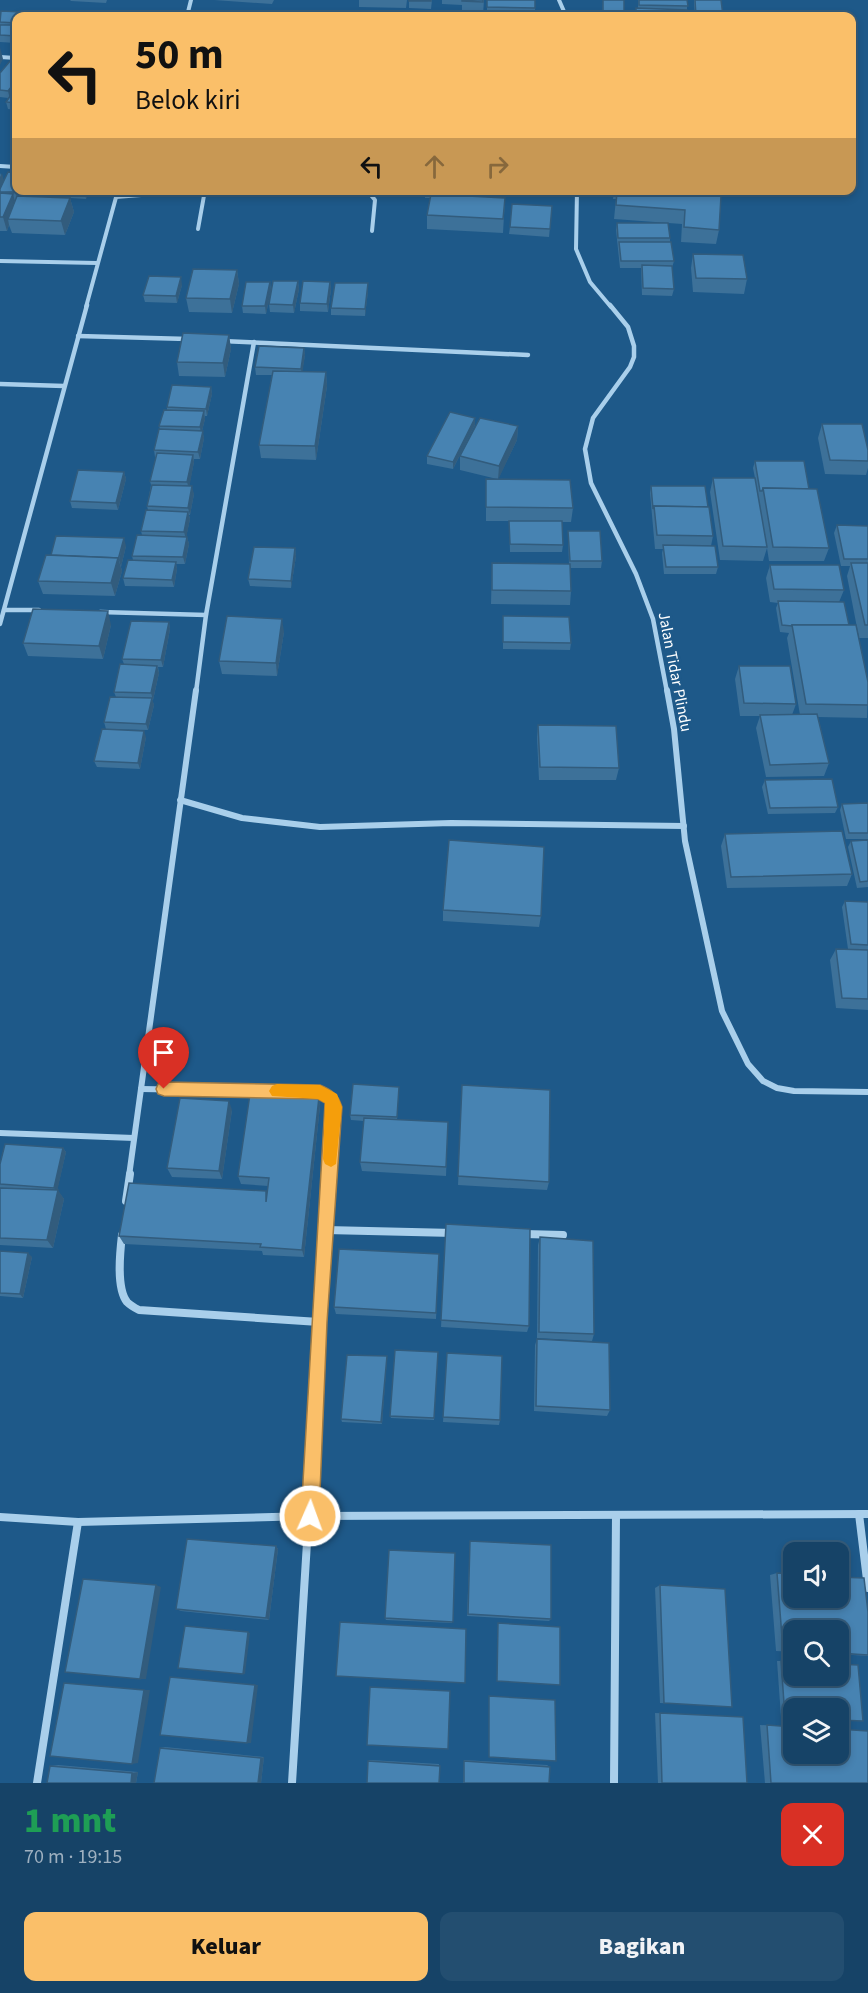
<!DOCTYPE html>
<html lang="id">
<meta charset="utf-8">
<style>
:root{--surface:#164367;--page:#234e70;--text:#f1f3f6;--muted:#9eb0c0;--line:#355c7b;--accent:#fabf69}
body{margin:0;font-family:"Source Sans 3",sans-serif;background:var(--page);color:var(--text);height:100vh;display:flex;flex-direction:column;font-size:22px;white-space:nowrap}
*{box-sizing:border-box;margin:0}
p{font-size:20px;color:var(--muted)}
.icon{flex:none;width:33px;height:33px;fill:none;stroke:currentColor;stroke-width:2;stroke-linecap:round;stroke-linejoin:round}
.map{position:relative;height:1783px;overflow:hidden}
.side{display:flex;flex-direction:column;background:var(--surface);flex:1}
.side>*{flex:none}
.hud{position:absolute;left:12px;top:12px;width:844px;height:183px;border-radius:12px;box-shadow:0 3px 9px #0003,0 0 0 2px var(--line);background:#fabf69;color:#111;overflow:hidden}
.tools{position:absolute;left:783px;top:1542px;display:grid;gap:12px}
.tools a{display:grid;place-items:center;width:66px;height:66px;border-radius:12px;background:var(--surface);box-shadow:0 3px 9px #0003,0 0 0 2px var(--line);font-size:30px}
.pin{position:absolute;display:grid;place-items:center;width:51px;height:51px;color:#fff;margin:-62px -26px;border-radius:50% 50% 50% 0;rotate:-45deg;box-shadow:0 0 6px #0007}
.pin .icon{rotate:45deg}
.me{position:absolute;width:66px;margin:-33px;rotate:2deg;stroke-linejoin:round;filter:drop-shadow(0 0 4px #0008)}
.turn{display:flex;align-items:center;gap:21px;height:126px;padding:0 24px;font-size:27px}
.turn .icon{width:78px;height:78px;stroke-width:2.5}
.turn b{display:block;font-size:42px;line-height:51px}
.lanes{display:flex;align-items:center;height:57px;padding:0 24px;background:#0003;justify-content:center;gap:30px;direction:ltr}
.lanes .off{opacity:.35}
.round{display:grid;place-items:center;flex:none;width:63px;height:63px;border-radius:12px;background:var(--page)}
.head{display:flex;align-items:center;justify-content:space-between;height:102px;padding:0 24px}
h1{font-size:36px;font-weight:800;line-height:45px;color:#1e9e55}
.cta{display:flex;gap:12px;margin-top:auto;padding:12px 24px}
.cta a{flex:1;height:69px;border-radius:12px;background:var(--accent);color:#111;font-size:24px;font-weight:800;line-height:69px;text-align:center}
.cta a+a{background:var(--page);color:var(--text)}
.map>svg:first-child{display:block}
.lines{fill:none;stroke-linecap:round;stroke-linejoin:round}
.street-far3{stroke:#a9cfeb;stroke-width:4}
.street-far2{stroke:#a9cfeb;stroke-width:4.5}
.street-far1{stroke:#a9cfeb;stroke-width:6}
.street{stroke:#a9cfeb;stroke-width:8}
.wall{fill:#3d7199}
.shaded-wall{fill:#325c7d}
.building{fill:#4783b2;stroke:#325c7d;stroke-width:1.5}
.route{fill:#fabf69;stroke:#a27c44;stroke-width:1.5}
.slow{fill:#f59e0b}
.labels{text-anchor:middle;dominant-baseline:central;stroke-width:5;stroke-linejoin:round;paint-order:stroke}
.street-label{font-size:16px;fill:#fff;stroke:#1e5989}
</style>
<div class="map">
<svg width="868" height="1783" viewBox="0 0 868 1783">
<rect width="100%" height="100%" fill="#1e5989"/>
<g class="lines">
<g class="street-far3">
<polyline points="559,0 566,16"/>
<polyline points="37,16 67,16"/>
<polyline points="187,16 191,0"/>
<polyline points="0,57 16,58"/>
<polyline points="0,166 16,167"/>
<polyline points="357,190 370,194 375,200 372,231"/>
<polyline points="577,190 576,249 590,282 611,307"/>
<polyline points="116,197 141,195 146,190"/>
<polyline points="198,229 205,190"/>
<polyline points="0,261 97,263"/>
<polyline points="86,307 118,190"/>
</g>
<g class="street-far2">
<polyline points="610,305 628,327 634,346 634,357 630,367 593,418 585,449 591,483 636,574 653,619 667,692"/>
<polyline points="78,336 188,339"/>
<polyline points="222,341 528,355"/>
<polyline points="0,384 64,386"/>
<polyline points="4,610 39,610"/>
<polyline points="100,612 206,615"/>
<polyline points="0,624 87,305"/>
<polyline points="196,692 206,615 254,342"/>
</g>
<g class="street-far1">
<polyline points="667,690 674,729 685,841 722,1011 748,1064 763,1081 777,1088 794,1091 868,1092"/>
<polyline points="180,800 242,818 320,827 451,823 684,826"/>
<polyline points="141,1089 320,1092 331,1099 334,1107 330,1176"/>
<polyline points="0,1133 134,1138"/>
<polyline points="129,1176 196,690"/>
</g>
<g class="street">
<polyline points="126,1201 130,1174"/>
<polyline points="326,1230 454,1233"/>
<polyline points="524,1234 563,1235"/>
<path d="M 122,1235 C 120,1252 116,1288 127,1302 C 130,1305 135,1308 139,1310 L 319,1322"/>
<polyline points="859,1514 868,1588"/>
<polyline points="0,1517 78,1522 310,1516 868,1514"/>
<polyline points="37,1783 78,1522"/>
<polyline points="292,1783 330,1174"/>
<polyline points="614,1783 616,1515"/>
</g>
</g>
<g class="wall">
<polygon points="70,0 107,0 106,3 71,1"/>
<polygon points="214,0 274,0 272,4"/>
<polygon points="359,0 407,0 406,8 359,7"/>
<polygon points="409,0 432,0 431,9 409,8"/>
<polygon points="442,0 484,0 483,15 462,15 462,5 442,4"/>
<polygon points="487,0 535,0 535,15 487,14"/>
<polygon points="603,0 624,13 624,16 602,16"/>
<polygon points="638,0 687,0 687,16 635,16 636,8 638,8"/>
<polygon points="694,0 721,0 723,16 695,16 694,4"/>
<polygon points="0,12 16,16 16,43 0,42"/>
<polygon points="16,54 16,110 8,109 6,102 8,98 0,97 0,73"/>
<polygon points="0,173 4,181 51,190 49,197 53,197 52,190 90,190 86,199 70,198 74,212 65,235 12,233 9,225 7,231 0,231"/>
<polygon points="425,190 458,190 457,195 505,198 503,233 427,229 427,215 430,198 425,198"/>
<polygon points="466,190 509,190 508,197 466,194"/>
<polygon points="614,190 653,191 653,190 685,190 685,194 719,230 716,244 681,242 682,224 614,219 616,199 613,199"/>
<polygon points="552,206 549,237 509,234 510,227"/>
<polygon points="617,223 670,238 670,242 674,261 672,268 674,289 672,296 642,295 641,268 620,268 616,230"/>
<polygon points="693,254 747,279 744,294 693,292 691,268"/>
<polygon points="237,270 239,284 232,313 189,312 186,298"/>
<polygon points="298,281 299,289 294,313 270,312 269,304"/>
<polygon points="270,282 271,290 266,314 243,313 242,306"/>
<polygon points="330,282 331,289 328,312 300,311 300,303"/>
<polygon points="182,285 177,303 145,302 143,295"/>
<polygon points="368,291 365,316 331,315 331,308"/>
<polygon points="229,335 231,349 225,377 179,376 177,362"/>
<polygon points="304,348 305,355 302,371 326,372 327,386 316,460 261,458 259,445 272,375 256,375 255,367"/>
<polygon points="211,387 212,394 207,416 205,416 205,419 202,431 204,438 200,459 194,459 194,462 189,486 194,494 190,515 189,515 190,519 186,537 187,537 189,544 185,564 176,564 177,569 174,587 125,586 123,578 133,560 132,556 142,535 141,531 148,510 147,506 151,485 150,481 156,457 155,457 154,450 160,429 159,426 167,410 167,407"/>
<polygon points="475,418 475,425 453,469 427,464 427,456"/>
<polygon points="822,424 868,450 868,468 866,475 825,474 818,438"/>
<polygon points="518,426 517,440 498,479 573,508 571,522 562,522 563,545 562,552 510,552 509,521 486,521 486,479 497,479 460,470 460,456"/>
<polygon points="755,461 809,489 829,548 824,561 769,561 767,548 763,561 720,560 710,492 713,478 755,478 753,468"/>
<polygon points="124,472 126,479 118,510 72,508 70,501"/>
<polygon points="651,486 708,507 713,536 711,546 718,567 716,574 664,574 662,553 663,549 655,549 650,493"/>
<polygon points="837,525 868,526 868,638 859,638 847,576 850,566 841,566 834,533"/>
<polygon points="568,531 602,561 601,568 570,568 571,591 570,605 491,604 492,563 569,564 568,538"/>
<polygon points="126,546 121,567 122,571 115,596 43,594 38,581 51,555"/>
<polygon points="295,548 296,556 291,588 250,586 248,579"/>
<polygon points="770,565 844,590 839,602 849,625 868,682 867,718 818,717 829,763 824,776 766,777 756,728 760,716 740,716 735,679 739,666 796,704 792,715 800,715 787,638 789,633 780,632 776,608 778,603 770,602 766,578"/>
<polygon points="503,616 571,643 570,650 503,649"/>
<polygon points="169,622 170,629 163,667 158,667 159,673 153,700 152,700 154,705 148,730 106,729 104,722 116,697 114,692 124,664 122,659"/>
<polygon points="111,625 103,659 28,656 23,643"/>
<polygon points="284,632 277,676 222,674 219,661"/>
<polygon points="538,725 619,768 616,780 539,780 537,737"/>
<polygon points="146,737 140,769 97,767 94,761"/>
<polygon points="765,780 838,807 835,813 768,814 762,787"/>
<polygon points="868,803 868,839 846,839 840,810 842,804"/>
<polygon points="725,834 852,874 847,886 727,888 721,846"/>
<polygon points="868,840 868,887 857,888 848,847 851,841"/>
<polygon points="845,901 868,902 868,1010 836,1008 830,960 836,949 848,949 842,907"/>
<polygon points="443,910 541,916 539,927 443,921"/>
<polygon points="462,1085 549,1182 547,1190 458,1185"/>
<polygon points="399,1087 397,1120 448,1122 446,1176 362,1171 360,1162 364,1121 351,1120 350,1115"/>
<polygon points="319,1097 320,1106 304,1257 263,1255 262,1251 124,1244 119,1236 266,1191 267,1193 268,1186 241,1184 238,1176"/>
<polygon points="232,1110 222,1179 172,1177 167,1168"/>
<polygon points="63,1148 66,1152 57,1190 64,1199 53,1248 0,1245 0,1164"/>
<polygon points="446,1224 529,1326 527,1332 441,1327"/>
<polygon points="540,1237 594,1334 592,1341 537,1338 538,1245"/>
<polygon points="0,1251 32,1257 23,1298 0,1296"/>
<polygon points="439,1254 436,1319 336,1314 334,1307"/>
<polygon points="537,1339 610,1410 607,1416 534,1411 535,1345"/>
<polygon points="438,1352 434,1420 391,1418 390,1416"/>
<polygon points="447,1353 500,1420 499,1425 443,1422"/>
<polygon points="387,1356 382,1424 342,1422 341,1419"/>
<polygon points="470,1541 551,1619 549,1621 467,1616"/>
<polygon points="276,1546 278,1549 269,1620 181,1611 176,1609"/>
<polygon points="455,1553 452,1623 386,1620 385,1618"/>
<polygon points="777,1573 868,1612 868,1656 838,1654 838,1630 794,1630 794,1652 776,1651 770,1575"/>
<polygon points="660,1585 732,1707 660,1703 655,1588"/>
<polygon points="777,1661 781,1661 794,1717 781,1717"/>
<polygon points="655,1713 743,1717 747,1783 658,1783"/>
<polygon points="760,1725 794,1727 868,1783 765,1783"/>
<polygon points="165,1747 264,1757 261,1783 154,1783 160,1748"/>
<polygon points="370,1760 439,1764 439,1783 368,1761"/>
<polygon points="464,1760 547,1765 550,1767 549,1783 463,1783"/>
<polygon points="58,1765 138,1772 136,1783 50,1766"/>
</g>
<g class="shaded-wall">
<polygon points="0,47 3,59 0,65"/>
<polygon points="16,81 16,91 10,99 8,91"/>
<polygon points="2,173 4,181 0,190 0,177"/>
<polygon points="21,190 26,190 24,191 25,194 22,200 20,192"/>
<polygon points="47,190 51,190 48,200 46,192"/>
<polygon points="85,190 90,190 86,199 85,191"/>
<polygon points="13,194 17,208 8,219 9,225 7,231 3,217"/>
<polygon points="70,198 74,212 65,235 61,221"/>
<polygon points="237,270 239,284 232,313 230,299"/>
<polygon points="181,277 182,285 177,303 176,296"/>
<polygon points="298,281 299,289 294,313 293,305"/>
<polygon points="270,282 271,290 266,314 265,306"/>
<polygon points="330,282 331,289 328,312 327,304"/>
<polygon points="368,283 368,291 365,316 365,309"/>
<polygon points="229,335 231,349 225,377 223,363"/>
<polygon points="304,348 305,355 302,376 301,369"/>
<polygon points="326,372 327,386 316,460 315,446"/>
<polygon points="211,387 212,394 207,416 206,409"/>
<polygon points="204,411 205,419 201,435 200,427"/>
<polygon points="475,418 475,425 453,469 453,462"/>
<polygon points="518,426 517,440 498,480 499,466"/>
<polygon points="203,431 204,438 200,459 198,452"/>
<polygon points="193,455 194,462 189,489 187,482"/>
<polygon points="124,472 126,479 118,510 116,503"/>
<polygon points="192,486 194,494 190,515 188,508"/>
<polygon points="188,512 190,519 186,539 184,532"/>
<polygon points="187,537 189,544 185,564 183,557"/>
<polygon points="124,538 126,546 121,567 119,560"/>
<polygon points="295,548 296,556 291,588 291,581"/>
<polygon points="118,558 122,571 115,596 111,583"/>
<polygon points="176,562 177,569 174,587 172,580"/>
<polygon points="108,611 111,625 103,659 99,646"/>
<polygon points="282,619 284,632 277,676 276,663"/>
<polygon points="169,622 170,629 163,667 161,660"/>
<polygon points="157,666 159,673 153,700 151,693"/>
<polygon points="152,698 154,705 148,730 146,724"/>
<polygon points="144,731 146,737 140,769 138,763"/>
<polygon points="319,1097 320,1106 304,1257 302,1250"/>
<polygon points="229,1101 232,1110 222,1179 219,1171"/>
<polygon points="63,1148 66,1152 57,1192 54,1188"/>
<polygon points="58,1190 64,1199 53,1248 47,1240"/>
<polygon points="28,1253 32,1257 23,1298 20,1294"/>
<polygon points="387,1356 387,1359 382,1424 381,1422"/>
<polygon points="276,1546 278,1549 269,1620 266,1618"/>
<polygon points="156,1585 161,1587 146,1679 140,1679"/>
<polygon points="248,1632 250,1633 245,1674 243,1674"/>
<polygon points="255,1685 258,1685 251,1743 247,1743"/>
<polygon points="144,1690 150,1690 138,1763 132,1764"/>
<polygon points="264,1757 261,1783 258,1783 261,1758"/>
<polygon points="138,1772 136,1783 131,1783 132,1773"/>
</g>
<g class="building">
<rect x="409" y="0" width="22" height="1"/>
<polygon points="462,0 483,0 483,2 462,1"/>
<polygon points="487,0 535,0 535,8 487,7"/>
<rect x="603" y="0" width="21" height="13"/>
<polygon points="639,0 687,0 688,6 639,5"/>
<polygon points="695,0 721,0 723,16 696,16"/>
<polygon points="636,8 687,10 687,16 636,16"/>
<polygon points="1,11 43,13 41,16 16,16 16,23 0,22"/>
<polygon points="180,14 216,16 179,16"/>
<polygon points="0,25 16,25 16,36 0,35"/>
<polygon points="16,54 16,81 8,91 0,90 0,73"/>
<polygon points="16,88 16,103 6,102"/>
<polygon points="8,172 16,173 16,190 21,190 20,192 0,192 0,189"/>
<polygon points="24,190 47,190 46,192"/>
<polygon points="425,190 457,190 456,193"/>
<polygon points="617,190 643,190 721,196 719,230 684,227 685,210 616,205"/>
<polygon points="654,190 685,190 685,194 654,191"/>
<polygon points="0,193 13,194 3,217 0,217"/>
<polygon points="431,194 505,198 503,219 427,215"/>
<polygon points="17,196 70,198 61,221 8,219"/>
<polygon points="512,204 552,206 550,229 510,227"/>
<polygon points="617,223 668,223 670,238 618,238"/>
<polygon points="619,242 671,242 674,261 621,261"/>
<polygon points="693,254 743,255 747,279 696,278"/>
<polygon points="642,265 672,266 674,289 643,288"/>
<polygon points="193,269 237,270 230,299 186,298"/>
<polygon points="149,276 181,277 176,296 143,295"/>
<polygon points="273,281 298,281 293,305 269,304"/>
<polygon points="303,281 330,282 327,304 300,303"/>
<polygon points="246,282 270,282 265,306 242,306"/>
<polygon points="335,283 368,283 365,309 331,308"/>
<polygon points="183,333 229,335 223,363 177,362"/>
<polygon points="259,346 304,348 301,369 255,367"/>
<polygon points="273,371 326,372 315,446 259,445"/>
<polygon points="172,385 211,387 206,409 167,407"/>
<polygon points="164,410 204,411 200,427 159,426"/>
<polygon points="450,412 475,418 453,462 427,456"/>
<polygon points="480,418 518,426 499,466 460,456"/>
<polygon points="822,424 862,424 868,450 868,461 830,460"/>
<polygon points="159,429 203,431 198,452 154,450"/>
<polygon points="157,453 193,455 187,482 150,481"/>
<polygon points="755,461 804,461 809,489 763,488 762,491 760,491"/>
<polygon points="78,470 124,472 116,503 70,501"/>
<polygon points="713,478 755,478 767,547 723,546"/>
<polygon points="486,479 570,480 573,508 486,507"/>
<polygon points="152,485 192,486 188,508 147,506"/>
<polygon points="651,486 705,486 708,507 654,506 653,509"/>
<polygon points="763,488 817,489 829,548 773,547"/>
<polygon points="654,506 709,507 713,536 657,535"/>
<polygon points="146,510 188,512 184,532 141,531"/>
<polygon points="509,521 562,521 563,545 510,544"/>
<polygon points="837,525 868,526 868,559 844,559"/>
<polygon points="568,531 600,531 602,561 570,561"/>
<polygon points="137,535 187,537 183,557 132,556"/>
<polygon points="56,536 124,538 118,560 118,558 51,555"/>
<polygon points="663,545 715,546 718,567 666,567"/>
<polygon points="254,547 295,548 291,581 248,579"/>
<polygon points="46,555 118,558 111,583 38,581"/>
<polygon points="128,560 176,562 172,580 123,578"/>
<polygon points="492,563 570,564 571,591 492,590"/>
<polygon points="851,563 868,563 868,625 865,625"/>
<polygon points="770,565 839,565 844,590 774,589"/>
<polygon points="778,601 844,602 849,625 792,625 792,626 782,625"/>
<polygon points="33,609 108,611 99,646 23,643"/>
<polygon points="227,616 282,619 276,663 219,661"/>
<polygon points="503,616 569,617 571,643 503,642"/>
<polygon points="131,621 169,622 161,660 122,659"/>
<polygon points="792,625 856,625 868,682 868,705 806,704"/>
<polygon points="120,664 157,666 151,693 114,692"/>
<polygon points="739,666 790,666 796,704 744,703"/>
<polygon points="110,697 152,698 146,724 104,722"/>
<polygon points="817,714 829,763 770,765 760,715"/>
<polygon points="538,725 616,726 619,768 540,767"/>
<polygon points="102,729 144,731 138,763 94,761"/>
<polygon points="832,779 838,807 770,808 765,780"/>
<polygon points="868,803 868,833 849,833 842,804"/>
<polygon points="842,831 852,874 731,877 725,834"/>
<polygon points="449,840 544,847 541,916 443,910"/>
<polygon points="868,840 868,881 860,882 851,841"/>
<polygon points="845,901 868,902 868,945 851,944"/>
<polygon points="836,949 868,950 868,999 842,998"/>
<polygon points="353,1084 399,1087 397,1117 350,1115"/>
<polygon points="462,1085 550,1090 549,1182 458,1176"/>
<polygon points="250,1094 319,1097 302,1250 260,1247 261,1244 119,1236 129,1183 266,1191 266,1202 269,1178 238,1176"/>
<polygon points="180,1098 229,1101 219,1171 167,1168"/>
<polygon points="364,1118 448,1122 446,1167 360,1162"/>
<polygon points="5,1144 63,1148 54,1188 0,1184 0,1164"/>
<polygon points="0,1188 58,1190 47,1240 0,1238"/>
<polygon points="446,1224 530,1229 529,1326 441,1320"/>
<polygon points="540,1237 593,1241 594,1334 539,1332"/>
<polygon points="339,1249 439,1254 436,1313 334,1307"/>
<polygon points="0,1251 28,1253 20,1294 0,1293"/>
<polygon points="537,1339 609,1343 610,1410 536,1406"/>
<polygon points="395,1350 438,1352 434,1418 390,1416"/>
<polygon points="447,1353 502,1356 500,1420 443,1417"/>
<polygon points="347,1355 387,1356 381,1422 341,1419"/>
<polygon points="187,1539 276,1546 266,1618 176,1609"/>
<polygon points="470,1541 551,1545 551,1619 468,1614"/>
<polygon points="389,1550 455,1553 453,1622 385,1618"/>
<polygon points="777,1573 794,1574 794,1598 838,1598 838,1577 864,1578 868,1612 868,1655 838,1653 838,1630 794,1630 794,1650 783,1650"/>
<polygon points="83,1579 156,1585 140,1679 65,1672"/>
<polygon points="660,1585 725,1589 732,1707 664,1703"/>
<polygon points="340,1622 466,1629 465,1683 336,1676"/>
<polygon points="498,1623 560,1627 560,1685 497,1681"/>
<polygon points="185,1626 248,1632 243,1674 178,1668"/>
<polygon points="781,1661 794,1661 794,1676 838,1676 838,1664 858,1665 863,1721 838,1720 838,1708 794,1708 794,1717 785,1717"/>
<polygon points="170,1677 255,1685 247,1743 160,1735"/>
<polygon points="64,1683 144,1690 132,1764 50,1756"/>
<polygon points="370,1687 450,1691 448,1749 367,1745"/>
<polygon points="489,1696 555,1700 556,1761 489,1757"/>
<polygon points="660,1713 743,1717 747,1783 662,1783"/>
<polygon points="767,1725 794,1727 794,1754 838,1754 838,1729 868,1731 868,1783 771,1783"/>
<polygon points="160,1748 261,1758 258,1783 154,1783"/>
<polygon points="368,1761 440,1766 439,1783 367,1783"/>
<polygon points="464,1761 550,1767 549,1783 464,1783"/>
<polygon points="50,1766 132,1773 131,1783 47,1783"/>
</g>
<path class="route" d="M 164,1082 L 320,1085 C 332,1090 338,1094 342,1107 L 327,1322 L 319,1516 L 316,1523 L 310,1525 L 304,1523 L 301,1516 L 325,1103 L 318,1099 L 164,1096 L 158,1094 L 156,1089 L 158,1084 Z"/>
<polygon class="slow" points="277,1084 320,1085 337,1094 342,1107 336,1164 331,1167 325,1164 323,1159 325,1103 318,1099 272,1096 269,1091 272,1086"/>
<g class="labels">
<g class="street-label">
<text transform="translate(675 672) rotate(79)">Jalan Tidar Plindu</text>
</g>
</g>
</svg>
<div class="tools">
<a><svg class="icon" aria-label="sound" viewBox="0 0 24 24"><path d="M4 9h4l5-4v14l-5-4H4zM17 9q2 3 0 6"/></svg></a>
<a><svg class="icon" aria-label="search" viewBox="0 0 24 24"><circle cx="10" cy="10" r="6"/><path d="M15 15l6 6"/></svg></a>
<a><svg class="icon" aria-label="layers" viewBox="0 0 24 24"><path d="M12 4l9 5-9 5-9-5zM3 14l9 5 9-5"/></svg></a>
</div>
<div class="pin" style="left:164px;top:1089px;background:#d93025"><svg class="icon" aria-label="arrive" viewBox="0 0 24 24"><path d="M6 21V4h12l-3 4 3 4H6"/></svg></div>
<svg class="me" style="left:310px;top:1516px" viewBox="-20 -20 40 40"><circle r="17" fill="#fabf69" stroke="#fff" stroke-width="3"/><path d="M0-11L8 9 0 5-8 9z" fill="#fff"/></svg>
<div class="hud">
<div class="turn"><svg class="icon" aria-label="left" viewBox="0 0 24 24"><path d="M17 20v-9H6M10 6l-5 5 5 5"/></svg><div><b>50 m</b>Belok kiri</div></div>
<div class="lanes"><svg class="icon" aria-label="left" viewBox="0 0 24 24"><path d="M17 20v-9H6M10 6l-5 5 5 5"/></svg><svg class="icon off" aria-label="ahead" viewBox="0 0 24 24"><path d="M12 20V5M6 11l6-6 6 6"/></svg><svg class="icon off" aria-label="right" viewBox="0 0 24 24"><path d="M7 20v-9h11M14 6l5 5-5 5"/></svg></div>
</div>
</div>
<section class="side">
<div class="head"><div><h1>1 mnt</h1><p>70 m · 19:15</p></div><a class="round" style="background:#d93025;color:#fff"><svg class="icon" aria-label="close" viewBox="0 0 24 24"><path d="M6 6l12 12M18 6L6 18"/></svg></a></div>
<div class="cta"><a>Keluar</a><a>Bagikan</a></div>
</section>
